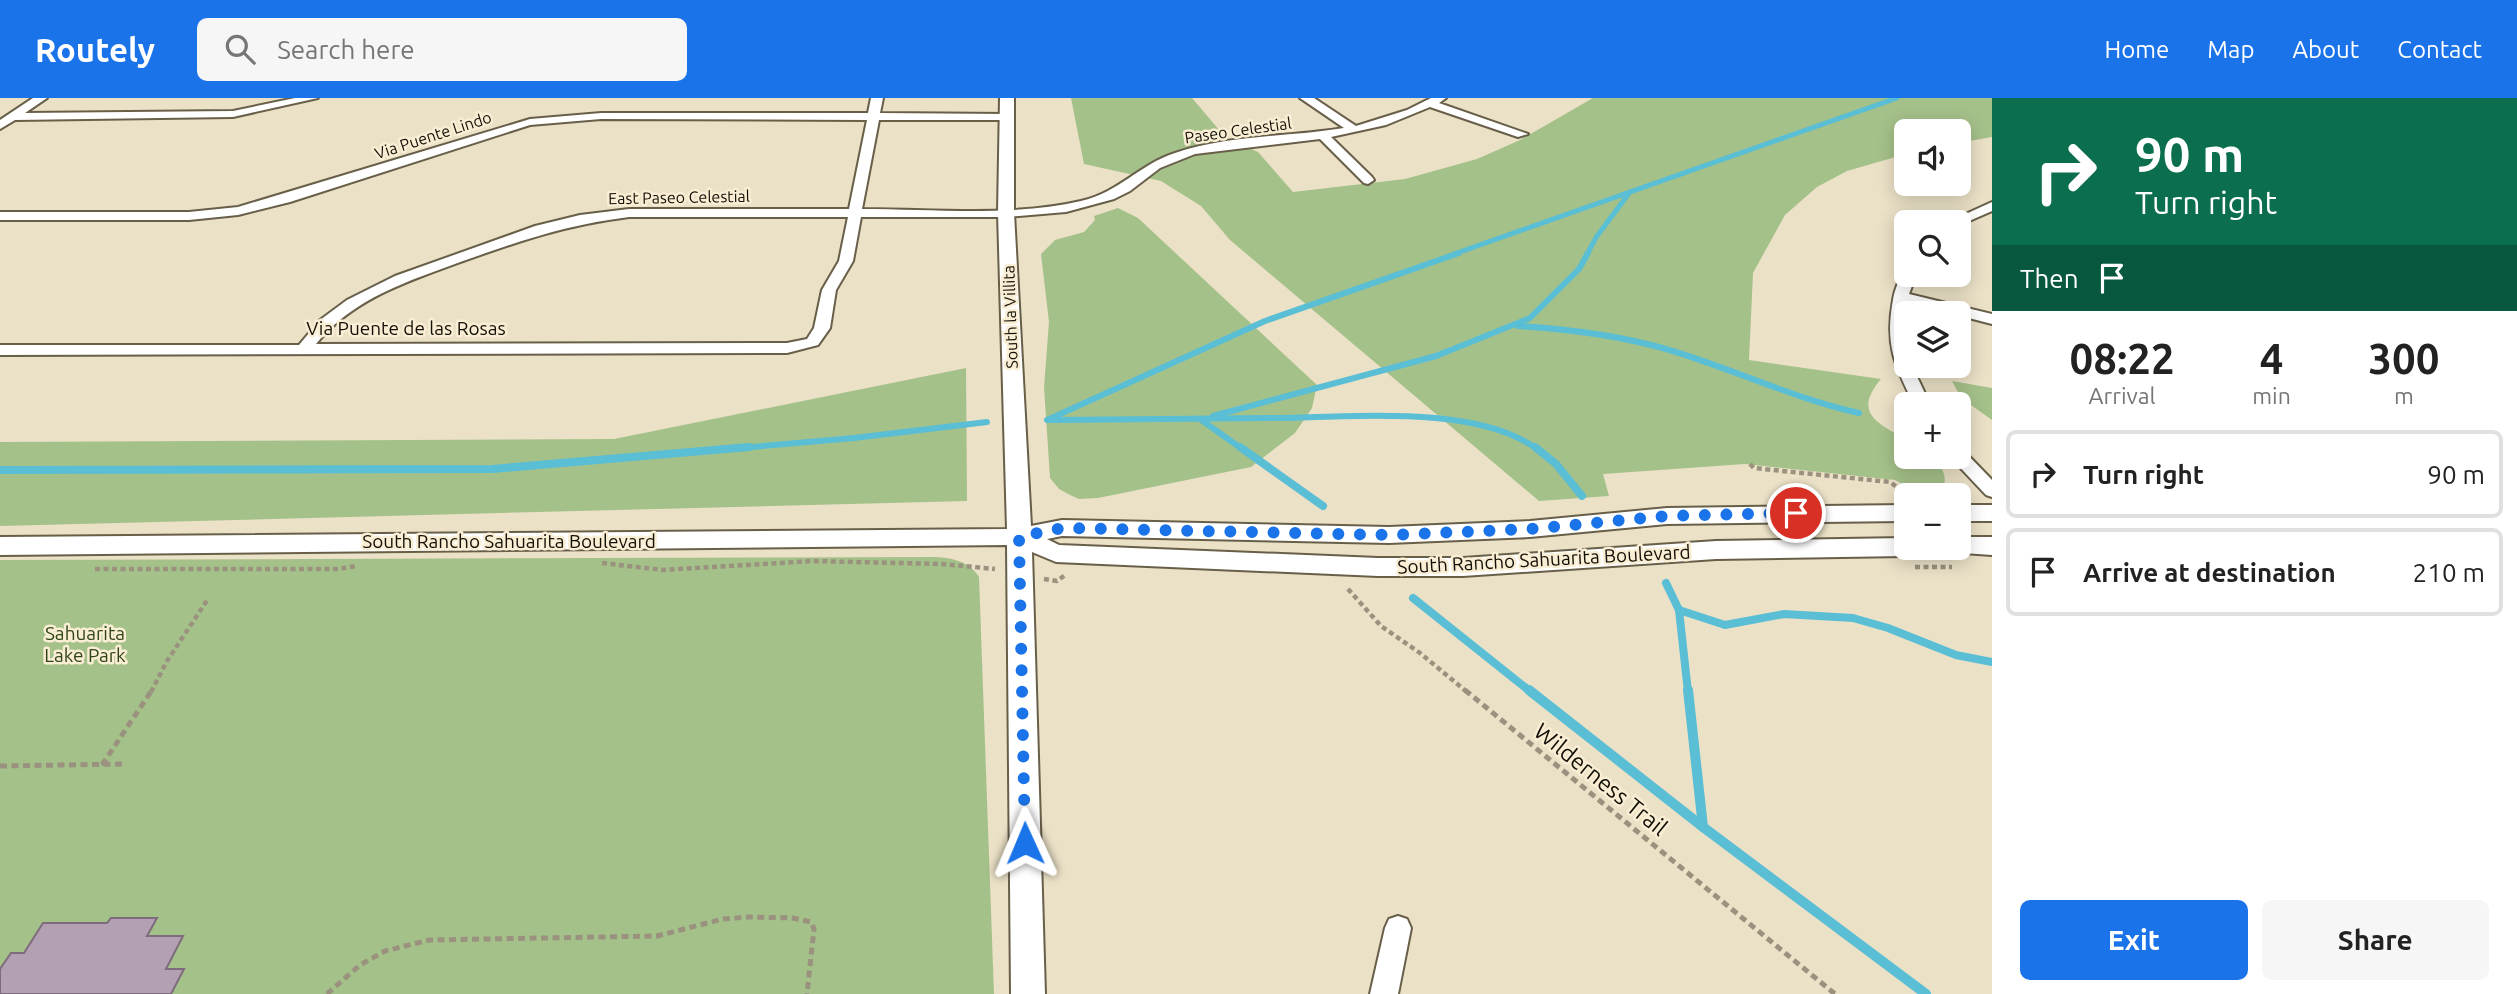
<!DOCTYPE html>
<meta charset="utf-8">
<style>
:root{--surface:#fff;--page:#f6f6f6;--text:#222;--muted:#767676;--line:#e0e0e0;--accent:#1a73e8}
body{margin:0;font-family:Ubuntu,sans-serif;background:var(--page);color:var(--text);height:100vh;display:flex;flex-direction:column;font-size:26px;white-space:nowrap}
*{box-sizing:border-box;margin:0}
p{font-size:23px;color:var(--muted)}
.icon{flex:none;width:38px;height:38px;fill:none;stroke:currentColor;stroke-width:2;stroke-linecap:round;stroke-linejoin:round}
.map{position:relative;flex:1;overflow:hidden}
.sheet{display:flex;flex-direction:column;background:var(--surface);width:525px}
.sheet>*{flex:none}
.top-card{background:#0b6e4f;color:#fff;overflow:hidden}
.tools{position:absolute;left:1894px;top:21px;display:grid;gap:14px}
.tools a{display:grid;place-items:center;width:77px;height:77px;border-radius:10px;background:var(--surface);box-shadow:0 4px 18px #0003;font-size:35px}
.pin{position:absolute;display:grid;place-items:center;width:60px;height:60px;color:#fff;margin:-30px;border:4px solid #fff;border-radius:50%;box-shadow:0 2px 7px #0007}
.me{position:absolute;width:77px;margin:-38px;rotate:359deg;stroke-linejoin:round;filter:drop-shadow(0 0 5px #0008)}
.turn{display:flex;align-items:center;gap:24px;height:147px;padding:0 28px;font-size:32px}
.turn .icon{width:91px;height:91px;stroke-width:2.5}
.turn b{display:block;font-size:49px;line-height:60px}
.then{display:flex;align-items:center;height:66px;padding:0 28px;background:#0003;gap:14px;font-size:26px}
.eta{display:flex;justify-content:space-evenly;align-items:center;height:119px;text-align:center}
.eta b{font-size:42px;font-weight:600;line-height:49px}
.action{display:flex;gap:14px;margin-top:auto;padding:14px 28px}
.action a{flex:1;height:80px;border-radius:10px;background:var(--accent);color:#fff;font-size:28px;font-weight:600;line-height:80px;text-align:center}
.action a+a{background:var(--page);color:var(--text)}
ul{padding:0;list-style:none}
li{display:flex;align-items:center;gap:21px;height:88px;margin:0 14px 10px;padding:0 14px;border:4px solid var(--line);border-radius:10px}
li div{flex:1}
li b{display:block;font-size:26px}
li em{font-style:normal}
header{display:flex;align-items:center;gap:42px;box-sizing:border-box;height:98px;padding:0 35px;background:var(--accent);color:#fff}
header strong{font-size:33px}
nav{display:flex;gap:38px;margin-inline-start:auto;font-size:24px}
.search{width:490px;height:63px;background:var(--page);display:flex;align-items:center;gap:18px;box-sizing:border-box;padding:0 24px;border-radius:10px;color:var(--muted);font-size:26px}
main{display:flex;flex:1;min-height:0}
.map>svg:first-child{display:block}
.green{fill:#a5c18a}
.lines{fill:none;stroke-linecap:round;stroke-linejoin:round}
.stream-far3{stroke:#5abed5;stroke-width:5}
.stream-far2{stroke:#5abed5;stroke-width:6}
.stream-far1{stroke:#5abed5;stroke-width:8}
.stream{stroke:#5abed5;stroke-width:10}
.building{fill:#b4a0b3;stroke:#7e6b7d;stroke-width:2}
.minor-casing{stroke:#685f49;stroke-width:4}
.tertiary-casing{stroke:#685f49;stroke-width:4}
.path-far1{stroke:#9a927f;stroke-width:4.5;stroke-dasharray:5 3.5;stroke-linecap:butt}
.path{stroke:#9a927f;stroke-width:5;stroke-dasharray:7 4.5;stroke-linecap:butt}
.minor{fill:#fff;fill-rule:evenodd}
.tertiary{fill:#fff;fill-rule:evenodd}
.route{stroke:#1a73e8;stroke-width:12;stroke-dasharray:0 21.6}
.labels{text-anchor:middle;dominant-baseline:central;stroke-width:5;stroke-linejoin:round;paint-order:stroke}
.far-street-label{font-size:16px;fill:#131007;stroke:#f9eed4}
.street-label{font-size:19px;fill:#131007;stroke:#f9eed4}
.park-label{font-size:19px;fill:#304515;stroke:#f9eed4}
.near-street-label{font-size:23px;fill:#131007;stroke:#f9eed4}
</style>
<header>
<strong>Routely</strong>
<div class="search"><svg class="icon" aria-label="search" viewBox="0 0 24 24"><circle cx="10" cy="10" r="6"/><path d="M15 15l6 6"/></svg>Search here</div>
<nav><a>Home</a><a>Map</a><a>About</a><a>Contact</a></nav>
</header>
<main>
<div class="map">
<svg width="1992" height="896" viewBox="0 0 1992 896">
<rect width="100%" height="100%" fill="#ebe1c7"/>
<g class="green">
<path d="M 1071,0 L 1192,0 L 1226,40 L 1258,54 L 1293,94 L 1405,81 L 1477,61 L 1520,42 L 1593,0 L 1992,0 L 1992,39 L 1958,45 L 1958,33 L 1906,33 L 1906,56 L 1847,73 L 1817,89 L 1785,117 L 1753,175 L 1749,262 L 1881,281 C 1853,314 1876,325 1906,341 L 1906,359 L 1933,360 C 1942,370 1948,377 1943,390 L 1910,390 L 1895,382 L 1745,366 L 1603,376 L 1609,398 L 1539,403 L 1230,142 L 1201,108 L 1161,83 L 1084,66 Z"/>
<polygon points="1118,110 1138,120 1317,287 1312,310 1295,335 1251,369 1098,400 1079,401 1070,397 1059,391 1050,380 1044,289 1049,224 1041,156 1055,142 1084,134 1095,122 1094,118"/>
<polygon points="966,270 967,403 0,428 0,344 614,341"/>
<polygon points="1952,283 1992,290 1992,322 1961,300"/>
<path d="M 935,459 C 952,460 969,463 979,479 L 994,896 L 0,896 L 0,462 Z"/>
</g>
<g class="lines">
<g class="stream-far3">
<polyline points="1454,156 1897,0"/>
<polyline points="1587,156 1597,138 1630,94"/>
</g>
<g class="stream-far2">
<path d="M 1518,228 C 1568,231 1617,237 1666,251 C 1731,270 1792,300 1859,315"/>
<polyline points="1213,318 1436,258 1530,220 1579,171 1588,155"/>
<polyline points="1200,321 1242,351"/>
<polyline points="1047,322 1265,223 1459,155"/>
<path d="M 1050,322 C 1123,321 1196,321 1270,320 C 1346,320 1474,305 1537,351"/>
<polyline points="729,351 854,340 987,324"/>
</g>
<g class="stream-far1">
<polyline points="1240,349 1323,408"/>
<polyline points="1535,349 1556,366 1582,398"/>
<polyline points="0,372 492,371 749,349"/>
<polyline points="1666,485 1679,512 1688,594"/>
<polyline points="1413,500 1531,594"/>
<polyline points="1679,512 1725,527 1784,516 1853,520 1888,530 1956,557 1992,564"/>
</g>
<g class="stream">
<polyline points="1529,592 1703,729"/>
<polyline points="1688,592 1703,729 1926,896"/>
</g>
</g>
<polygon class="building" points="111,820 157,820 147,838 183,838 166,871 184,871 171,896 0,896 0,871 11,855 24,855 43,825 107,825"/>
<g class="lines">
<defs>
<g id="minor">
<polygon points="33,0 47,0 25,15 233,13 295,0 318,0 233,19 15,22 0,31 0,22"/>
<path d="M 871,0 L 883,0 L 880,15 L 1007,16 L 1013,19 L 1007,22 L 879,22 L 862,111 C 932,111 1013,119 1081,103 C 1118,95 1140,66 1175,55 C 1228,37 1289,39 1344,30 L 1300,0 L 1314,0 L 1356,28 L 1407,12 L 1431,0 L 1446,0 L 1439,5 L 1528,36 L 1518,39 L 1430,9 L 1386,27 L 1331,39 L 1372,79 L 1374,82 L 1368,86 L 1364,85 L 1320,41 L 1195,56 L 1160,70 L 1130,93 L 1114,101 L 1066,114 L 1006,119 L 861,119 L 853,163 L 836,192 L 830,230 L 818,247 L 787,255 L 0,257 L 0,247 L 299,247 L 320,222 L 347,202 L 395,178 L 535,128 L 580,117 L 629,111 L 849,111 L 867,22 L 601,21 L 530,27 L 290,104 L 238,117 L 189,122 L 0,122 L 0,114 L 189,114 L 238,109 L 530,21 L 601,15 L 868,15 ZM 629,119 L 848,119 L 839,163 L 822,192 L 814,230 L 807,241 L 787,245 L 316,246 C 353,200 409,183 463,163 C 523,142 566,127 629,119 Z"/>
<polygon points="1992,104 1992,113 1960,127 1958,124 1948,124"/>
<path d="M 1906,173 L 1906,177 L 1916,177 L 1909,196 L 1992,216 L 1992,226 L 1907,204 L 1904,228 L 1906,268 L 1912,268 L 1930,306 L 1914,306 C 1894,267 1885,245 1893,202 C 1894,194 1899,179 1906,173 Z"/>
<polygon points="1958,351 1964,353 1992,382 1992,399 1986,397 1952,361 1950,359 1958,359"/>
<polygon points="1398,818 1407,821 1411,830 1398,896 1370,896 1385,830 1389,821"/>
</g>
<g id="tertiary">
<polygon points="1000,0 1014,0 1014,115 1031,428 1062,422 1389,429 1530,423 1667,410 1906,407 1906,423 1667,426 1530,439 1389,445 1062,438 1047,441 1059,447 1378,460 1463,460 1716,443 1906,440 1906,450 1918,450 1915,455 1906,458 1716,461 1463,478 1378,478 1056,464 1032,454 1045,896 1011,896 1007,447 0,457 0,439 1007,431 998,115"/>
<rect x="1958" y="407" width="34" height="16"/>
<polygon points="1958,439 1992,439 1992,457 1949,454 1947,450 1958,450"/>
</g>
</defs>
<use href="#minor" class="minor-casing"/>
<use href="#tertiary" class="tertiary-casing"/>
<g class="path-far1">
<polyline points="1750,366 1754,370 1890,384 1902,393 1943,393"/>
<polyline points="602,465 663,472 812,463 942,466 995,471"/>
<polyline points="1915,469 1952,469"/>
<polyline points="95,471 338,471 356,468"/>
<polyline points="1044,481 1057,483 1065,477"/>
<polyline points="1348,491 1381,528 1420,555 1467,594"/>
<polyline points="151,594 167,563 208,501"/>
</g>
<g class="path">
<polyline points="1465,592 1835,896"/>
<polyline points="102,667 152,592"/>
<polyline points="0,668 124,666"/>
<polyline points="327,896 360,867 385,853 429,842 657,838 723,821 749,819 793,820 811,824 814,831 807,896"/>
</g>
<use href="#minor" class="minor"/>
<use href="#tertiary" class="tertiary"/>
</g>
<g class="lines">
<polyline class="route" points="1025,745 1019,439 1062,430 1389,437 1530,431 1667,418 1796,415"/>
</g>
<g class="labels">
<g class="far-street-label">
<text transform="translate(1238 32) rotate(-8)">Paseo Celestial</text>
<text transform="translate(433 37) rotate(-18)">Via Puente Lindo</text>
<text transform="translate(679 99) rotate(-1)">East Paseo Celestial</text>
<text transform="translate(1010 219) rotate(-92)">South la Villita</text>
</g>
<g class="street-label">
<text x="406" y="230">Via Puente de las Rosas</text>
<text x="509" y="443">South Rancho Sahuarita Boulevard</text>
<text transform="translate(1544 461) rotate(-3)">South Rancho Sahuarita Boulevard</text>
</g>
<g class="park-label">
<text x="85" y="535">Sahuarita<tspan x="85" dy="22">Lake Park</tspan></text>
</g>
<g class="near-street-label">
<text transform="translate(1601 681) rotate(39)">Wilderness Trail</text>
</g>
</g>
</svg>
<div class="tools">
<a><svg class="icon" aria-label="sound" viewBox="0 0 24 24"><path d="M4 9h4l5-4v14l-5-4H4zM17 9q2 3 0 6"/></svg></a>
<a><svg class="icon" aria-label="search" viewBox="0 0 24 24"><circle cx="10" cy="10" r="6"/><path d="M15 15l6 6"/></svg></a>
<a><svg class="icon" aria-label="layers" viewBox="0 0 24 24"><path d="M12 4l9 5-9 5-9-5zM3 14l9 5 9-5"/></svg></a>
<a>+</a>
<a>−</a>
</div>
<div class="pin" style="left:1796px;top:415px;background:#d93025"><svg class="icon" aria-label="arrive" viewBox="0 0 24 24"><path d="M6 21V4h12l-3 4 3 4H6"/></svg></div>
<svg class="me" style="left:1025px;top:745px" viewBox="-20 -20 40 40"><path d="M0-17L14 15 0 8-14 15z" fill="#1a73e8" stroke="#fff" stroke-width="4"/></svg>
</div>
<section class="sheet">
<div class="top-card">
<div class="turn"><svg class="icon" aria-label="right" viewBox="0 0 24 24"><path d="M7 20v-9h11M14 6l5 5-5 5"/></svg><div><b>90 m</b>Turn right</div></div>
<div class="then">Then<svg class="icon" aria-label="arrive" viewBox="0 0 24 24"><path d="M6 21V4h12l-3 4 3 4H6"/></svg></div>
</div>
<div class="eta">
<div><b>08:22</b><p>Arrival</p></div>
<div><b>4</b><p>min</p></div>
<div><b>300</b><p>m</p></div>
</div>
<ul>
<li><svg class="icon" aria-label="right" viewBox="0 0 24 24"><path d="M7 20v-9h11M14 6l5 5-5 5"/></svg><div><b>Turn right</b></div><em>90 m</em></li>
<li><svg class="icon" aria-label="arrive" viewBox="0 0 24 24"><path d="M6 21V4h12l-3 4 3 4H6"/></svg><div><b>Arrive at destination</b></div><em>210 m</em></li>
</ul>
<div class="action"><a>Exit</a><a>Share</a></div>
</section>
</main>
